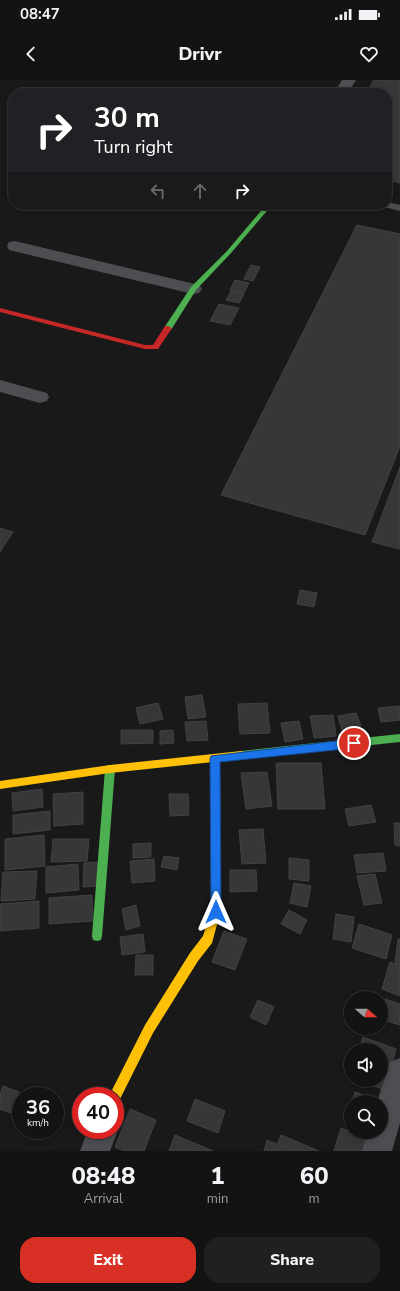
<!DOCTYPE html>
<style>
:root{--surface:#131313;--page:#202021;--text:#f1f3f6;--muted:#9d9ea0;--line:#323233;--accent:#d93025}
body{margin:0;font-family:"Nunito Sans",sans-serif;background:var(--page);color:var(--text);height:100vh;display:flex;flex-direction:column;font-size:15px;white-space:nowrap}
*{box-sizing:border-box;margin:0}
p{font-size:13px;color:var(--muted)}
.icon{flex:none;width:22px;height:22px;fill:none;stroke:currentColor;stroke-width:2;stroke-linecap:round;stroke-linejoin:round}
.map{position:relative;height:1071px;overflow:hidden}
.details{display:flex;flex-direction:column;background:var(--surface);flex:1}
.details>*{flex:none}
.guide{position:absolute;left:8px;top:8px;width:384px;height:122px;border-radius:16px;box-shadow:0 2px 6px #0003,0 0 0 1px var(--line);background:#202124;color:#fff;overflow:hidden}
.needle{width:26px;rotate:110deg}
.fabs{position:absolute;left:344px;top:911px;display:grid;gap:8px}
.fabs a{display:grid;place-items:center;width:44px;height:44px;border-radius:50%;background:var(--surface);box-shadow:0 2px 6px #0003,0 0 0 1px var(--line);font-size:20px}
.speed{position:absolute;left:12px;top:1007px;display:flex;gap:8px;font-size:20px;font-weight:700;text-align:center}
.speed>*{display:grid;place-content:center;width:52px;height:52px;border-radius:50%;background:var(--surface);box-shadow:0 2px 6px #0003,0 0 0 1px var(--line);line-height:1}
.speed small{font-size:10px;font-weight:400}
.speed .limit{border:6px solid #d22;background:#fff;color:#111}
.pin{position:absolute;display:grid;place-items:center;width:34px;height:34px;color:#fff;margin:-17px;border:2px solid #fff;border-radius:50%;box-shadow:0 1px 4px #0007}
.me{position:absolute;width:44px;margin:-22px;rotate:0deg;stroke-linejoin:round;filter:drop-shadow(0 0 3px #0008)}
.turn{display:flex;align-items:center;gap:14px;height:84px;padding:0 20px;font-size:18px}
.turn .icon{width:52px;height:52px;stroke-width:2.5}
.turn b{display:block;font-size:28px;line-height:34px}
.lanes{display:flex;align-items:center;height:38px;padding:0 20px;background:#0003;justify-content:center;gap:20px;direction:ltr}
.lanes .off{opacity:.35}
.eta{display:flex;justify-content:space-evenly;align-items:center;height:68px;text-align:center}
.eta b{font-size:24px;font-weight:800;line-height:28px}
.cta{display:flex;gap:8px;margin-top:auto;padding:8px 20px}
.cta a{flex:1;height:46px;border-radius:16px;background:var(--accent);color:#fff;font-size:16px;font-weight:800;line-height:46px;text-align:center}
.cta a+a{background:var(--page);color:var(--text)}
.status{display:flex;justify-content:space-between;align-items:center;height:28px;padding:0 20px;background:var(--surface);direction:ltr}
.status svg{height:11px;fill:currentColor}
header{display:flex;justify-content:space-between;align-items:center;height:52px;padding:0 20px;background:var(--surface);font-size:18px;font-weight:800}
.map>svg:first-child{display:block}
.building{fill:#353739;stroke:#414245}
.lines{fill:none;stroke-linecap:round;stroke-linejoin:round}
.lane{fill:#4c4e52;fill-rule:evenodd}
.street{fill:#4c4e52;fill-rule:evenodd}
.fast{fill:#4caf50;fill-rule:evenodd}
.slow{fill:#ffc107;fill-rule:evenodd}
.jam{fill:#c62828;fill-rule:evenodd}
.route{fill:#1a73e8;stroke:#114b97}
</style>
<div class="status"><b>08:47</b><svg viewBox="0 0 49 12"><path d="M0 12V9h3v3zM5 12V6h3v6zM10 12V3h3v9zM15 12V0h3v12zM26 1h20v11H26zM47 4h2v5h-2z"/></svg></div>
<header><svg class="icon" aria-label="back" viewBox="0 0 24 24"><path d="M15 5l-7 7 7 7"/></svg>Drivr<svg class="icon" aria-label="heart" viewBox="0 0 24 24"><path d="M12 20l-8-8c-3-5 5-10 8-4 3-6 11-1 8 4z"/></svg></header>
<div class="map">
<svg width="400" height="1071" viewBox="0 0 400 1071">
<rect width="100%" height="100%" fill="#191919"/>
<g class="building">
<polygon points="374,0 400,0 400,103 387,100 387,13 366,13"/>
<polygon points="357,145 400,154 400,366 365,455 221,415"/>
<polygon points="251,185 260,187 253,201 244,199"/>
<polygon points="235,200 249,203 244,213 230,210"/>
<polygon points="231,211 244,214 239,223 226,220"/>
<polygon points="219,224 239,228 230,245 210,241"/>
<polygon points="400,387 400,469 372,462"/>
<polygon points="0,448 13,452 0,472"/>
<polygon points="300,510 317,513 314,527 297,524"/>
<polygon points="202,615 206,637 188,639 185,617"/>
<polygon points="158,623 163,639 140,644 136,628"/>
<polygon points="267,623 270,653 240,654 238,624"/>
<polygon points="400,626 400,640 381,642 378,628"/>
<polygon points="356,633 361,646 342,650 338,636"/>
<polygon points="333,635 336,656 314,658 310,636"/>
<polygon points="206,641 208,660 187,661 185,642"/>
<polygon points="299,641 303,659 285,662 281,643"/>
<polygon points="121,650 153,650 153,663 121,664"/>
<polygon points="173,650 174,663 160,664 160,651"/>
<polygon points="276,683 321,683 325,729 278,729"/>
<polygon points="267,692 272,726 246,729 241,693"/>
<polygon points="42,709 43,727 13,731 12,713"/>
<polygon points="83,712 83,744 54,746 53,714"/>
<polygon points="169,714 188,714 189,735 170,736"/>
<polygon points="371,725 376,742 349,746 345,729"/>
<polygon points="50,731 50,750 13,754 13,735"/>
<polygon points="394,743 400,743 400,766 395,765"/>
<polygon points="263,749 266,783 242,784 239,750"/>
<polygon points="44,755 45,786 5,790 5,759"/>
<polygon points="53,759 89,759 87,781 51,782"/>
<polygon points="151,763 151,777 133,778 133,764"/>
<polygon points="383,773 386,791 357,793 354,775"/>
<polygon points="164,776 179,778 177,790 161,787"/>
<polygon points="289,778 309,780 309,801 289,799"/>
<polygon points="154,779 155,801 132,803 130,781"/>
<polygon points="98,782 97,806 83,807 84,783"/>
<polygon points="78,784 79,810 46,813 46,787"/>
<polygon points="230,790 256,790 257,811 230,812"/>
<polygon points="37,791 35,819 1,821 3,792"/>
<polygon points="375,794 382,823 364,825 357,796"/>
<polygon points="294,803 311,806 307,827 290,823"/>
<polygon points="92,815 93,841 49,844 49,818"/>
<polygon points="39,821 39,848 0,851 0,824"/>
<polygon points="136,825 140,846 126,850 122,829"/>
<polygon points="289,830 307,840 300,854 281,844"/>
<polygon points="336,834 354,837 351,862 333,859"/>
<polygon points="359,844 392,855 386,879 352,868"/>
<polygon points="224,851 247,859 235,890 212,882"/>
<polygon points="143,854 145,872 122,875 120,857"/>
<polygon points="398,859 400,859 400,885 395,883"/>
<polygon points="136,875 153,875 153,895 135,895"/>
<polygon points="390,882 400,886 400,916 382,909"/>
<polygon points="385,919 400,924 400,945 381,939"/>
<polygon points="258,920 274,927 266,945 250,937"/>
<polygon points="363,957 396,969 385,1010 357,1000 381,1000 381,970 359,970"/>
<polygon points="3,1006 19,1012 10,1033 0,1029 0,1015"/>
<polygon points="355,1012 373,1019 372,1022 352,1022"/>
<polygon points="195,1019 225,1031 218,1053 187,1041"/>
<polygon points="130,1029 156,1040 144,1071 124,1071 115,1067"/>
<polygon points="341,1048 369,1059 366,1071 334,1071"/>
<polygon points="175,1055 213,1071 169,1071"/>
<polygon points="281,1055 319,1071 275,1071"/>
<polygon points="267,1060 295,1071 264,1071"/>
</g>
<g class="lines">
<polygon class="lane" points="387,122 400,125 400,131 384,127 382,125 387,125"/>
<g class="street">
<polygon points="342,0 356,0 348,13 334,13"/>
<polygon points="55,125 81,125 79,128 73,130 57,128"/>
<polygon points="15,161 199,205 202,209 199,213 193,214 9,170 7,166 9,162"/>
<polygon points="0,300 47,313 49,317 47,321 40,323 0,312"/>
<polygon points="400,978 400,1043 392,1071 362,1071 368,1052 381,1052 381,1022 377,1022 390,982"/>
<polygon points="115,1043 118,1050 110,1071 80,1071 88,1050 115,1050"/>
</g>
<g class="fast">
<polygon points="266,125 272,125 231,173 196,210 171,250 165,250 164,248 191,207 227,171"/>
<polygon points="400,654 400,662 241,679 238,678 236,675 238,672 241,671"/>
<polygon points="110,685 114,686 115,689 102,856 101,860 97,861 93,860 92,856 105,689 106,686"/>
</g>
<g class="slow">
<polygon points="241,671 244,672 246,675 244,678 241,679 110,693 0,709 0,701 110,685"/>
<polygon points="214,832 218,833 219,837 212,863 198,881 153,953 119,1021 115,1023 115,1016 109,1016 145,945 190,873 203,856 210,833"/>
</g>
<g class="jam">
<polygon points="0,228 145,265 153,265 165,246 168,246 172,248 158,269 145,269 0,232"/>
<polygon points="215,675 218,676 220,679 221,832 218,841 214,842 210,841 209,837 211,832 210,679 212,676"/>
</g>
</g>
<polygon class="route" points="354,659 359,663 354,668 220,682 221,832 220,836 216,837 212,836 211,832 210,679 211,676"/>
</svg>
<div class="fabs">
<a><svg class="needle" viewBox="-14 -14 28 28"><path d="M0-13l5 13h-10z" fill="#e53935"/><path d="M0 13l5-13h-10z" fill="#9d9ea0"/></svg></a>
<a><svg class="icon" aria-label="sound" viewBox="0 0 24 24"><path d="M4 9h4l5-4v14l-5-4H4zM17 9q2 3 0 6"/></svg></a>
<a><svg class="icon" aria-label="search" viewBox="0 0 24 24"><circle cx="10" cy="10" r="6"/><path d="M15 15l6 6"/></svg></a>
</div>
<div class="speed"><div>36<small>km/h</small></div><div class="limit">40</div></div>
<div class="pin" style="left:354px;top:663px;background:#d93025"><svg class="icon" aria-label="arrive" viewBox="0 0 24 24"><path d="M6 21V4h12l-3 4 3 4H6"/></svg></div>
<svg class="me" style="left:216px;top:832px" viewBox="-20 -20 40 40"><path d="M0-17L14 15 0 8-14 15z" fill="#1a73e8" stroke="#fff" stroke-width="4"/></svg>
<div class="guide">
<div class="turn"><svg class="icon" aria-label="right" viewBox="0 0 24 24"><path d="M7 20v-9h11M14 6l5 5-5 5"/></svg><div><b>30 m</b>Turn right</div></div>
<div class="lanes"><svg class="icon off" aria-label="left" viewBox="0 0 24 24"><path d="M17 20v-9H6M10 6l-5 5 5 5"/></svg><svg class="icon off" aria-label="ahead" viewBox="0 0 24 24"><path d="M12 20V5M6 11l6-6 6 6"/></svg><svg class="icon" aria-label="right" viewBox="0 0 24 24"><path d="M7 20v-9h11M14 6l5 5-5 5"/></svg></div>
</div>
</div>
<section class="details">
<div class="eta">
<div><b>08:48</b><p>Arrival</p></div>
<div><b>1</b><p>min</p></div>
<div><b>60</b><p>m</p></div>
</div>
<div class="cta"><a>Exit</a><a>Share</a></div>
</section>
